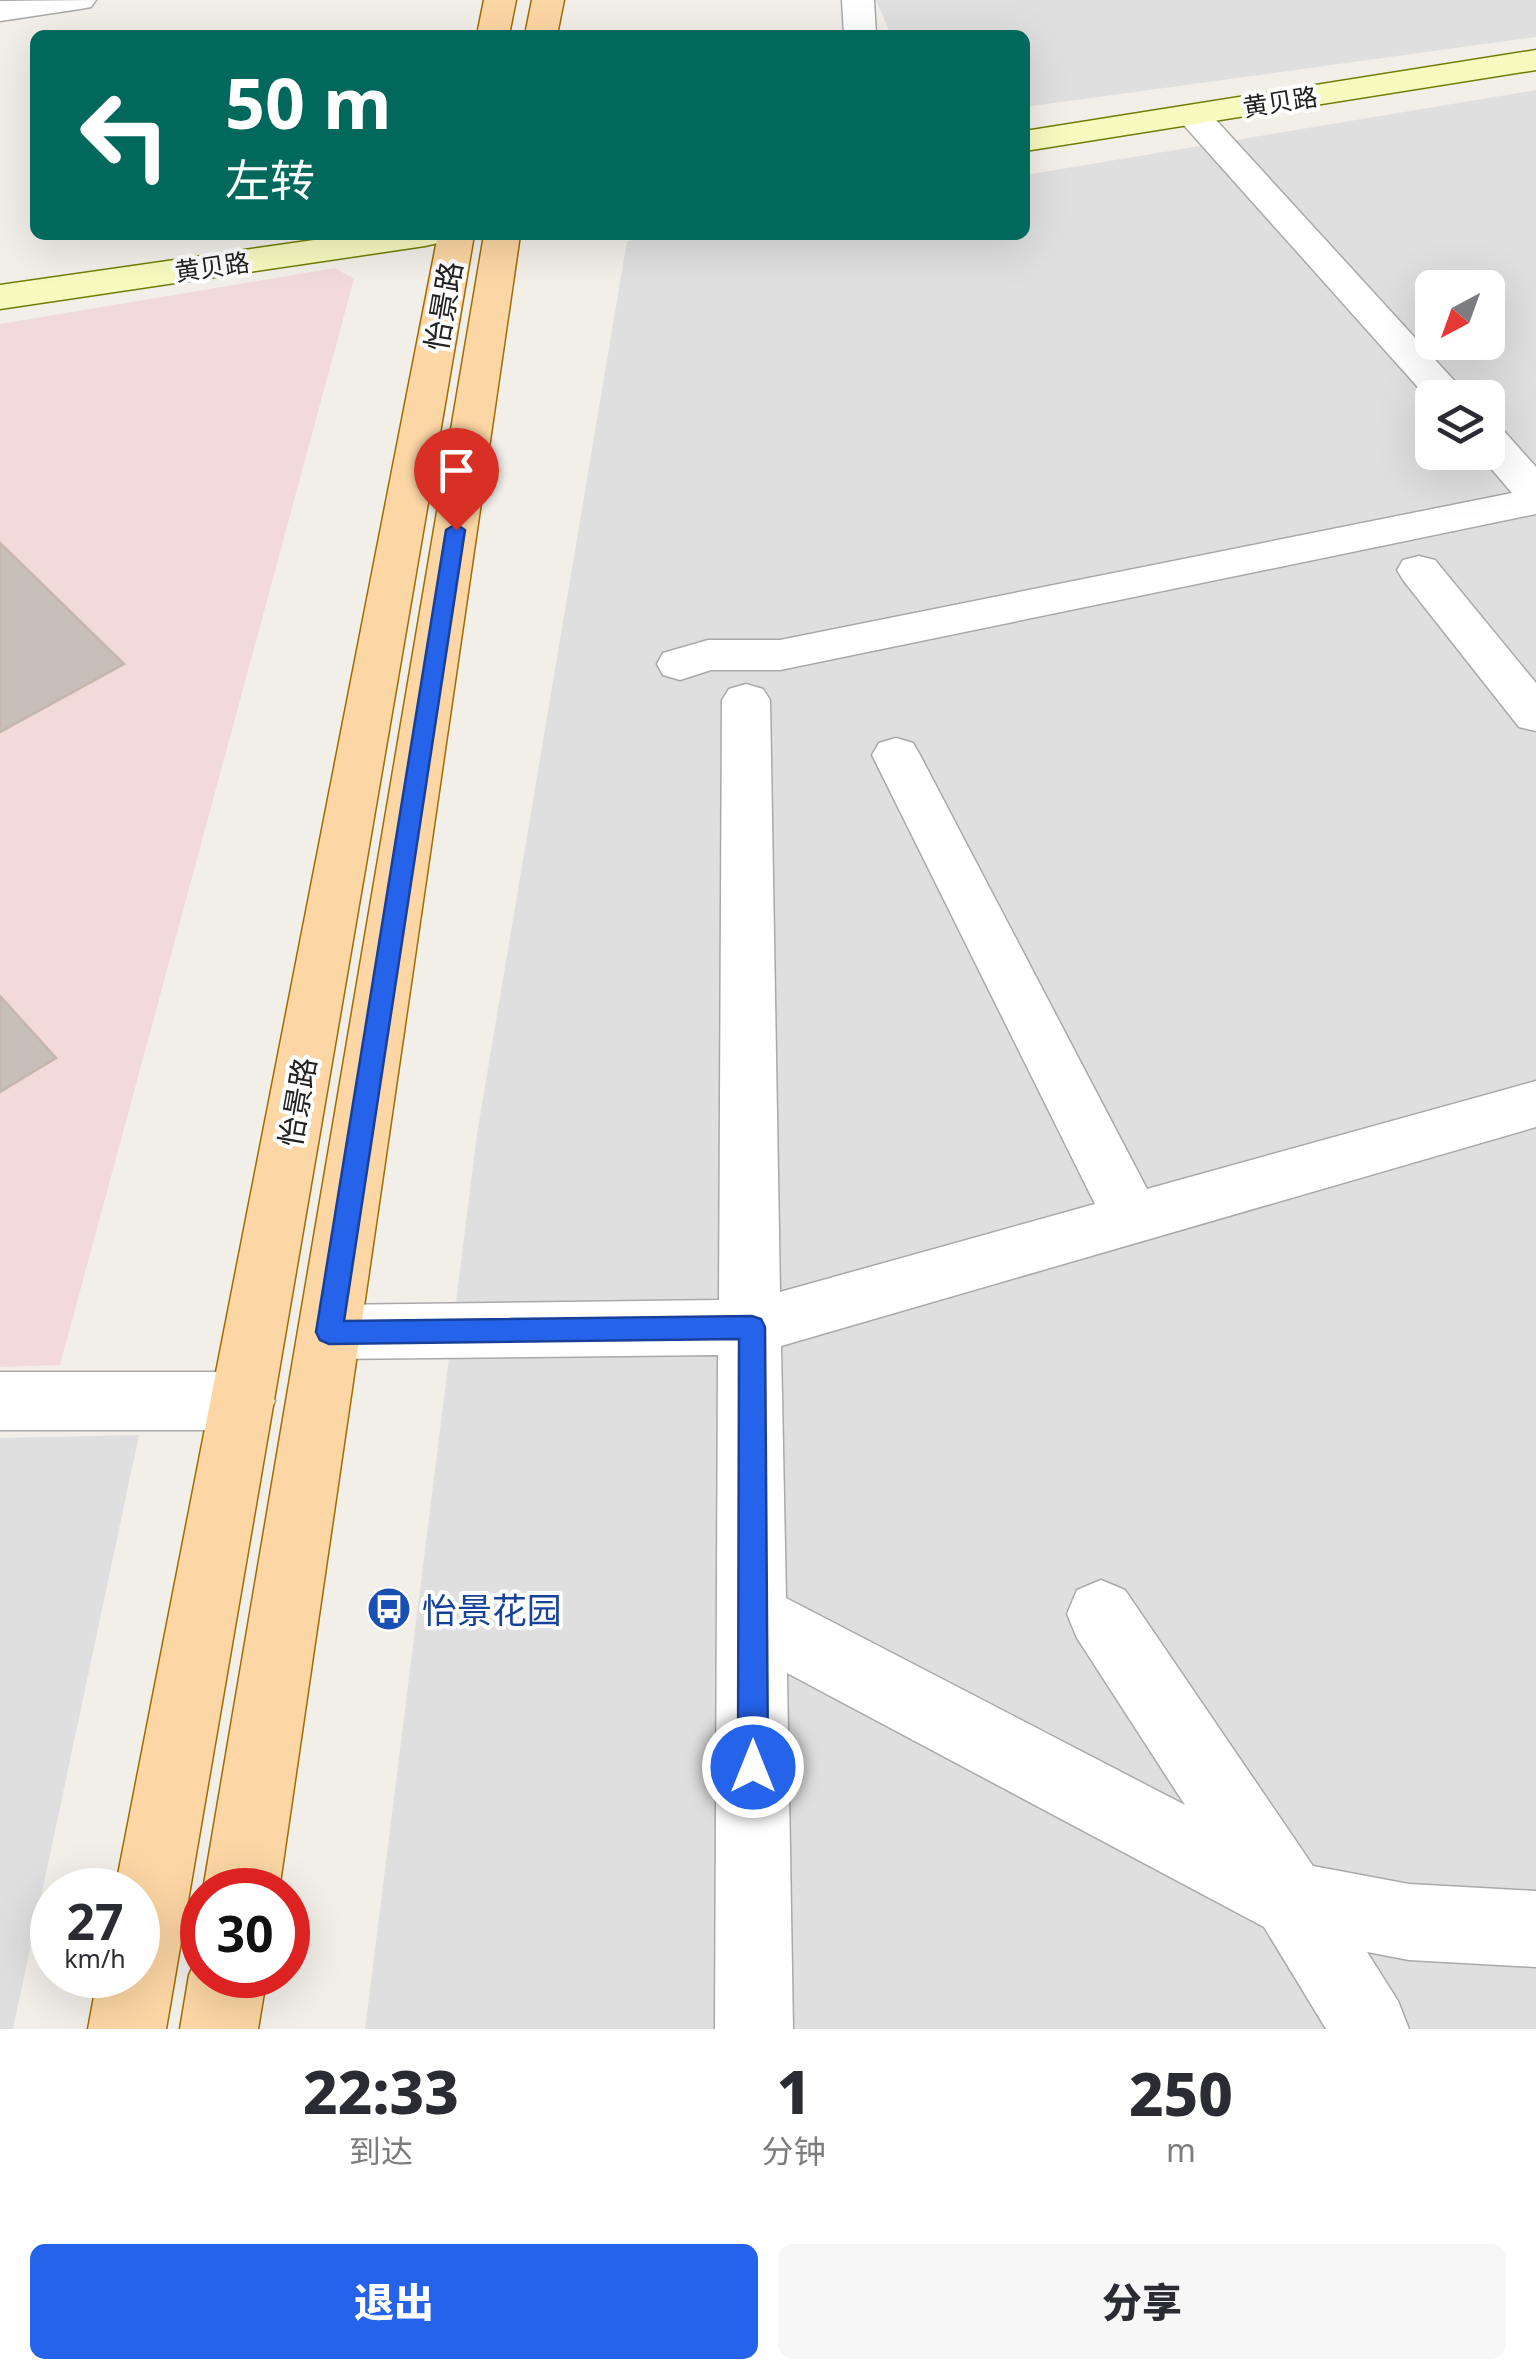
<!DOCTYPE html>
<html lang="zh">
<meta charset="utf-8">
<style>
:root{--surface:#fff;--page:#f7f7f7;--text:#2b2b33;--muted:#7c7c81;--accent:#2563eb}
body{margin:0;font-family:"Noto Sans","Noto Sans SC",sans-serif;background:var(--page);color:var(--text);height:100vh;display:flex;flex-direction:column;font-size:38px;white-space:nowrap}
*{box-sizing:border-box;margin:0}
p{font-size:32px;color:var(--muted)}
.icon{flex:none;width:55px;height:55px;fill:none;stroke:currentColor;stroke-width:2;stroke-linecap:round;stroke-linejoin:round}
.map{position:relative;height:2029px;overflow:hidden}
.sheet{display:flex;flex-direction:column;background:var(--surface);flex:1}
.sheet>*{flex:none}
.top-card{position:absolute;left:30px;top:30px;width:1000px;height:210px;border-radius:15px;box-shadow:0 10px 40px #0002;background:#00695c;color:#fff;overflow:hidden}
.needle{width:65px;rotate:221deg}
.buttons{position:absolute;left:1415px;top:270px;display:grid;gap:20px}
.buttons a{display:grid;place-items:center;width:90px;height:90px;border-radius:15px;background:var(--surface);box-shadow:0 10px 40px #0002;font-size:50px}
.speed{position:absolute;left:30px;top:1868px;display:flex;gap:20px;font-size:50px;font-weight:700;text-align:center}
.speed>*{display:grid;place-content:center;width:130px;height:130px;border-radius:50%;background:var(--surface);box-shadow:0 10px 40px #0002;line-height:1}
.speed small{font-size:25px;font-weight:400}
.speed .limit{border:15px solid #d22;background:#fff;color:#111}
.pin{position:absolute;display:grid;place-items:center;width:85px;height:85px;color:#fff;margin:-102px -42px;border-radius:50% 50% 50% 0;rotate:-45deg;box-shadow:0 0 10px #0007}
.pin .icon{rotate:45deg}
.me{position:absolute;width:110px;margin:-55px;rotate:0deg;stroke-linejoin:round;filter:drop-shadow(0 0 8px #0008)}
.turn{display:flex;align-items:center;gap:35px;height:210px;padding:0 30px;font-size:45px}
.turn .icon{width:130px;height:130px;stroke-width:2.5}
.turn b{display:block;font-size:70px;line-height:85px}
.eta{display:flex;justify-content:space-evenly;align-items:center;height:170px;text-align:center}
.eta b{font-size:60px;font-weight:800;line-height:70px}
.button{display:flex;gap:20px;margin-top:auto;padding:20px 30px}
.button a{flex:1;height:115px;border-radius:15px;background:var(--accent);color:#fff;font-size:40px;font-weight:800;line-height:115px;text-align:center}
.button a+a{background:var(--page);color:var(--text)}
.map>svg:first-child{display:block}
.residential{fill:#e0dfdf;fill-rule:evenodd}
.commercial{fill:#f2dad9}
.building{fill:#c7bfb8;stroke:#c4b6ab;stroke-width:2.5}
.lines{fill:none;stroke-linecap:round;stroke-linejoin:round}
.street-casing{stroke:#a9a9a9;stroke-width:3}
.secondary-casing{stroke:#707d05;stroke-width:3}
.primary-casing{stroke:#a06b00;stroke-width:3}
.street{fill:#fff;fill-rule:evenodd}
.secondary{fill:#f7fabf;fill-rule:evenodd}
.primary{fill:#fcd6a4;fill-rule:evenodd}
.route{fill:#2563eb;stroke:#184099;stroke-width:2.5}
.labels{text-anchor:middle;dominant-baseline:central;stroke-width:8;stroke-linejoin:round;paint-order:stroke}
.far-street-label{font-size:25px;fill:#222;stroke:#fff}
.street-label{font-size:30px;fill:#222;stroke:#fff}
.near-transit-label{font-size:35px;fill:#164399;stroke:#fff;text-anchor:start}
</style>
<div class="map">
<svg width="1536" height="2029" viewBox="0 0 1536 2029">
<rect width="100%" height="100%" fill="#f2efe9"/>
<g class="residential">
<polygon points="876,0 1536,0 1536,37 1025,107 1025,35 891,35"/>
<path d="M 1536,90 L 1536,2029 L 365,2029 L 477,1134 L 627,241 L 664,235 L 1025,235 L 1025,175 ZM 1432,288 L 1488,288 L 1488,342 L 1432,342 ZM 1432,398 L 1488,398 L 1488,452 L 1432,452 Z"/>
<polygon points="139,1435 13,2029 0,2029 0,1438"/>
</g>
<polygon class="commercial" points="335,268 354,279 60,1365 0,1367 0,324"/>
<g class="building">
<polygon points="0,543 124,664 0,732"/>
<polygon points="0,996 56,1058 0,1092"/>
</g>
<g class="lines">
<defs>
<g id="street">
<polygon points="96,0 91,7 80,9 0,21 0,1"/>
<polygon points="842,0 874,0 876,35 844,35"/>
<polygon points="1193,105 1205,108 1470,398 1432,398 1432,403 1181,122 1176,115 1181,108"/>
<polygon points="1488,427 1503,430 1536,467 1536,514 780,670 711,670 680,680 663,675 657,664 663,653 708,640 780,640 1512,493 1477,452 1488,452"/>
<polygon points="1419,556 1435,560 1536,683 1536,731 1519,727 1403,580 1397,570 1403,560"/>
<polygon points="746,684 763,689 770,700 780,1292 1095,1204 872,755 879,743 896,738 913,743 920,755 1147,1189 1536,1081 1536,1127 781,1346 786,1598 1185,1805 1077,1638 1067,1614 1077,1590 1101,1580 1125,1590 1313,1866 1409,1884 1536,1891 1536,1967 1409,1960 1367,1952 1398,2001 1409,2029 1326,2029 1264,1927 787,1673 793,2029 715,2029 718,1355 329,1359 307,1351 298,1332 307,1313 329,1305 719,1300 722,700 729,689"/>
<polygon points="0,1372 243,1372 266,1381 275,1401 266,1421 243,1430 0,1430"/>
</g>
<g id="secondary">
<polygon points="1536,50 1536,70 1025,151 1025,131"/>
<polygon points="349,235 443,235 438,243 425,246 0,309 0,285"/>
</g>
<g id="primary">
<polygon points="484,0 516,0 509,35 477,35"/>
<polygon points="532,0 564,0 557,35 525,35"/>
<polygon points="438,235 474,235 166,2029 88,2029 98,1975 138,1975 138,1890 115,1890"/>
<polygon points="484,235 520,235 279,1890 203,1890"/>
<polygon points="202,1947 202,1975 267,1975 258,2029 180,2029 189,1975"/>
</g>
</defs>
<use href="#street" class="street-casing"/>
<use href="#secondary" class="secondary-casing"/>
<use href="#primary" class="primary-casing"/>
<use href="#street" class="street"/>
<use href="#secondary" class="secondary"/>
<use href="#primary" class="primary"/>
</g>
<polygon class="route" points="456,524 465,530 344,1321 752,1316 761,1319 765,1327 768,1767 764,1778 753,1782 743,1778 738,1767 739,1339 329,1344 320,1340 316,1332 446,530"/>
<defs>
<symbol id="bus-disc" viewBox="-11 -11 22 22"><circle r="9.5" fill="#1a4fb4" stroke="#fff"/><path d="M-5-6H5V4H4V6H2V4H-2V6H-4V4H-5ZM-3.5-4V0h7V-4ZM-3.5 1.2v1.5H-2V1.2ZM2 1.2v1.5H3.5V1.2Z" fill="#fff"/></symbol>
</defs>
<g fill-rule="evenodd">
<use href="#bus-disc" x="364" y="1584" width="50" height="50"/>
</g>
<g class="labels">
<g class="far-street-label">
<text transform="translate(1280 101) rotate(-9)">黄贝路</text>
<text transform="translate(212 266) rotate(-8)">黄贝路</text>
</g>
<g class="street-label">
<text transform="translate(443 306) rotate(-80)">怡景路</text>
<text transform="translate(297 1102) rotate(-80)">怡景路</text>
</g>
<g class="near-transit-label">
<text x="422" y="1609">怡景花园</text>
</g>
</g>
</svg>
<div class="buttons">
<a><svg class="needle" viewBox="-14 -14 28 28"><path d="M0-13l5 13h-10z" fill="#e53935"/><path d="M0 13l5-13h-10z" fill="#7c7c81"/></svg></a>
<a><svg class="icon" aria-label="layers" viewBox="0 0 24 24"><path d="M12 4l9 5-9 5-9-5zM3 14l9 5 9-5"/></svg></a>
</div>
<div class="speed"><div>27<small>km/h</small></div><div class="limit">30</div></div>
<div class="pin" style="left:456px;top:530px;background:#d93025"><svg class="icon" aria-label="arrive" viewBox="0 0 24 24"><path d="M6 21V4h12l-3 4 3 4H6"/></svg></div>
<svg class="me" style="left:753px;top:1767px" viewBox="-20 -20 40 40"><circle r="17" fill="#2563eb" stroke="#fff" stroke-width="3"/><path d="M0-11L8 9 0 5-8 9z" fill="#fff"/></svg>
<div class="top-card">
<div class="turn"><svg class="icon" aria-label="left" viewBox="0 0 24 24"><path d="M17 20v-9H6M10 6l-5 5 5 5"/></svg><div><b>50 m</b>左转</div></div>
</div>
</div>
<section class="sheet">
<div class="eta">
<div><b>22:33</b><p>到达</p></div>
<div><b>1</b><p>分钟</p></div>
<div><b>250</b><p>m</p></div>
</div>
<div class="button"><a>退出</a><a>分享</a></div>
</section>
